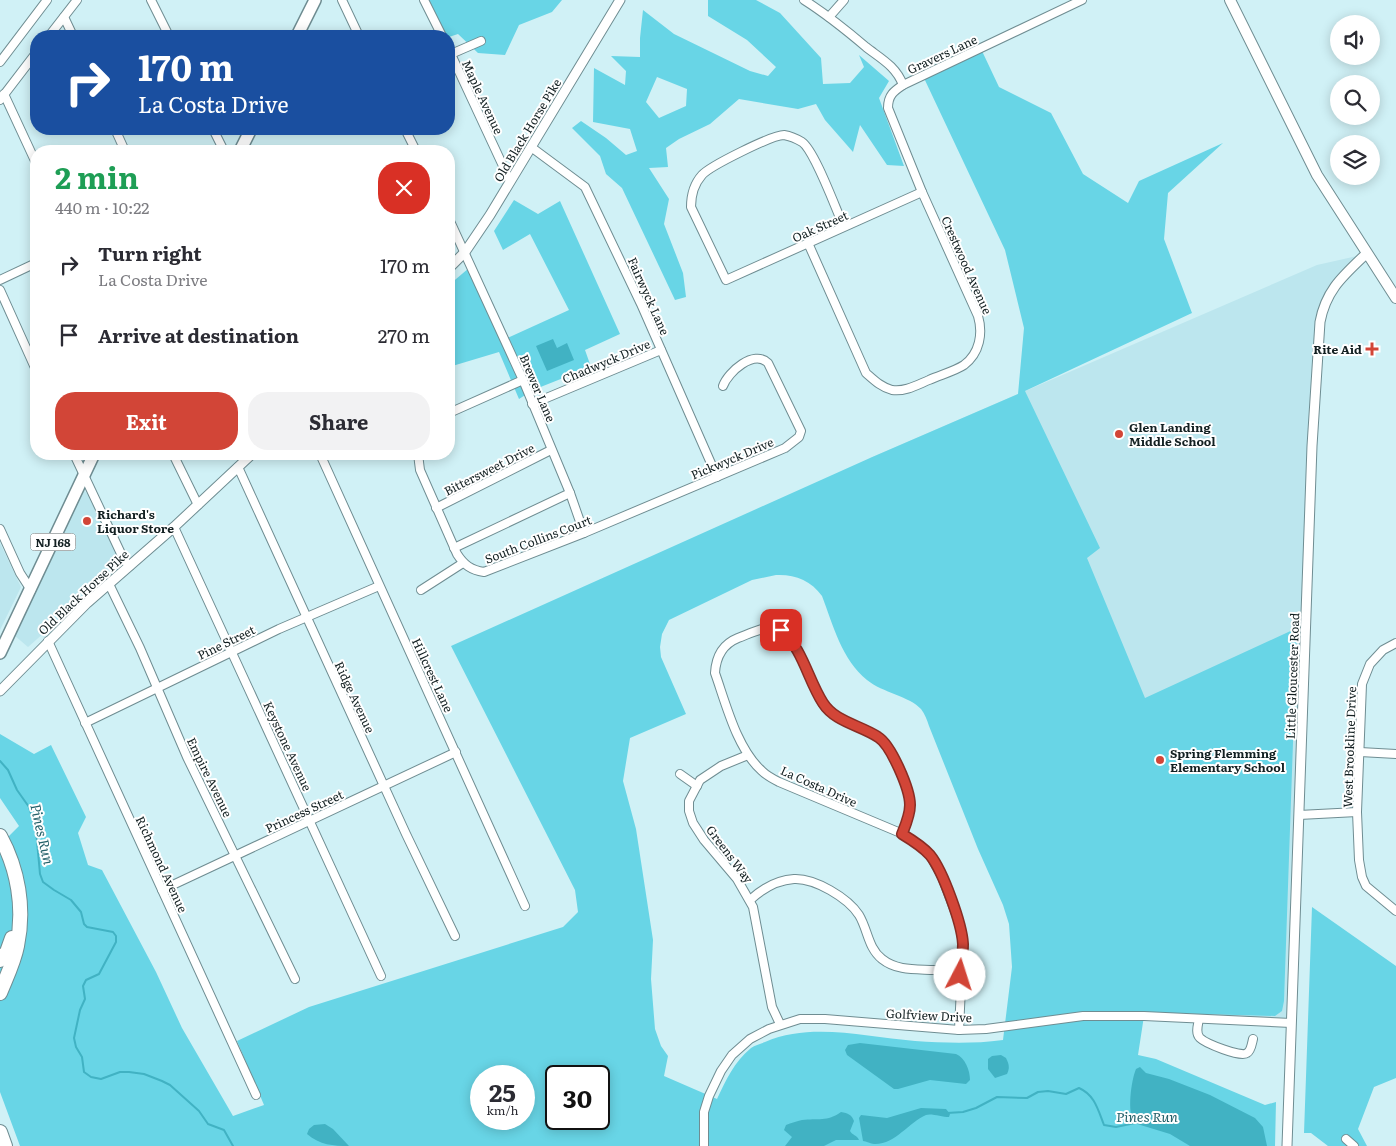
<!DOCTYPE html>
<meta charset="utf-8">
<style>
:root{--surface:#fff;--page:#f2f2f3;--text:#2b2b33;--muted:#7c7c81;--accent:#d24537}
body{margin:0;font-family:Literata,serif;background:var(--page);color:var(--text);height:100vh;display:flex;flex-direction:column;font-size:19px;white-space:nowrap}
*{box-sizing:border-box;margin:0}
p{font-size:16px;color:var(--muted)}
.icon{flex:none;width:28px;height:28px;fill:none;stroke:currentColor;stroke-width:2;stroke-linecap:round;stroke-linejoin:round}
.map{position:relative;flex:1;overflow:hidden}
.details{position:absolute;left:30px;top:145px;width:425px;height:315px;display:flex;flex-direction:column;background:var(--surface);border-radius:20px;box-shadow:0 2px 12px #0003}
.details>*{flex:none}
.top-card{position:absolute;left:30px;top:30px;width:425px;height:105px;border-radius:20px;box-shadow:0 2px 12px #0003;background:#1a4fa0;color:#fff;overflow:hidden}
.tools{position:absolute;left:1330px;top:15px;display:grid;gap:10px}
.tools a{display:grid;place-items:center;width:50px;height:50px;border-radius:50%;background:var(--surface);box-shadow:0 2px 12px #0003;font-size:25px}
.speed{position:absolute;left:470px;top:1065px;display:flex;gap:10px;font-size:25px;font-weight:700;text-align:center}
.speed>*{display:grid;place-content:center;width:65px;height:65px;border-radius:50%;background:var(--surface);box-shadow:0 2px 12px #0003;line-height:1}
.speed small{font-size:12px;font-weight:400}
.speed .limit{border:2px solid #111;border-radius:8px;background:#fff;color:#111}
.pin{position:absolute;display:grid;place-items:center;width:42px;height:42px;color:#fff;margin:-21px;border-radius:10px;box-shadow:0 2px 8px #0006}
.me{position:absolute;width:55px;margin:-28px;rotate:5deg;stroke-linejoin:round;filter:drop-shadow(0 0 4px #0008)}
.turn{display:flex;align-items:center;gap:18px;height:105px;padding:0 25px;font-size:22px}
.turn .icon{width:65px;height:65px;stroke-width:2.5}
.turn b{display:block;font-size:35px;line-height:42px}
.round{display:grid;place-items:center;flex:none;width:52px;height:52px;border-radius:20px;background:var(--page)}
.summary{display:flex;align-items:center;justify-content:space-between;height:85px;padding:0 25px}
h1{font-size:30px;font-weight:700;line-height:38px;color:#1e9e55}
.cta{display:flex;gap:10px;margin-top:auto;padding:10px 25px}
.cta a{flex:1;height:58px;border-radius:20px;background:var(--accent);color:#fff;font-size:20px;font-weight:700;line-height:58px;text-align:center}
.cta a+a{background:var(--page);color:var(--text)}
ul{padding:0;list-style:none}
li{display:flex;align-items:center;gap:15px;height:70px;padding:0 25px}
li div{flex:1}
li b{display:block;font-size:19px}
li em{font-style:normal}
.map>svg:first-child{display:block}
.built{fill:#bce6ee}
.green{fill:#68d5e6;fill-rule:evenodd}
.water{fill:#41b2c3}
.lines{fill:none;stroke-linecap:round;stroke-linejoin:round}
.stream{stroke:#41b2c3;stroke-width:2}
.minor-casing{stroke:#6f8d92;stroke-width:10}
.tertiary-casing{stroke:#6f8d92;stroke-width:11}
.secondary-casing{stroke:#6f8d92;stroke-width:12}
.primary-casing{stroke:#6f8d92;stroke-width:14}
.motorway-casing{stroke:#6f8d92;stroke-width:16}
.minor{stroke:#fff;stroke-width:8}
.tertiary{stroke:#fff;stroke-width:9}
.secondary{stroke:#fff;stroke-width:10}
.primary{stroke:#fff;stroke-width:11}
.motorway{stroke:#fff;stroke-width:14}
.route-casing{stroke:#882d24;stroke-width:12}
.route{stroke:#d24537;stroke-width:9}
.poi-dot{fill:#d24537;stroke:#fff;stroke-width:2}
.labels{text-anchor:middle;dominant-baseline:central;stroke-width:4;stroke-linejoin:round;paint-order:stroke}
.shield{fill:#fff;stroke:#5a6364;stroke-width:1}
.shield-label{font-size:11px;font-weight:bold;fill:#132022}
.street-label{font-size:12px;fill:#132022;stroke:#fff}
.poi-label{font-size:12px;font-weight:bold;fill:#132022;stroke:#fff;text-anchor:start}
.water-label{font-size:14px;font-style:italic;fill:#24616a;stroke:#fff}
</style>
<div class="map">
<svg width="1396" height="1146" viewBox="0 0 1396 1146">
<rect width="100%" height="100%" fill="#d0f1f6"/>
<g class="built">
<polygon points="1366,254 1339,280 1322,310 1291,1023 1095,1016 1087,949 870,458 1317,265"/>
<polygon points="84,490 91,498 121,565 28,647 14,635"/>
<polygon points="0,543 21,587 0,630"/>
</g>
<g class="green">
<polygon points="429,0 562,0 552,12 519,25 505,55 478,53 458,34 449,37 446,36"/>
<path d="M 708,0 L 756,0 L 780,13 L 821,58 L 823,84 L 850,83 L 864,67 L 859,55 L 889,81 L 879,98 L 904,166 L 887,165 L 860,125 L 853,152 L 825,120 L 816,104 L 798,109 L 739,99 L 710,124 L 679,139 L 666,148 L 668,167 L 649,168 L 669,199 L 664,224 L 683,273 L 686,297 L 675,300 L 622,188 L 606,174 L 600,156 L 572,128 L 581,121 L 606,138 L 626,155 L 637,151 L 630,129 L 593,122 L 594,68 L 625,85 L 626,71 L 611,56 L 640,57 L 640,38 L 643,10 L 674,34 L 750,71 L 768,76 L 776,67 L 747,40 L 708,16 ZM 657,77 L 687,89 L 686,106 L 659,118 L 646,102 Z"/>
<path d="M 982,51 L 999,87 L 1051,113 L 1083,174 L 1128,203 L 1139,181 L 1223,143 L 1168,193 L 1164,239 L 1192,313 L 1025,391 L 1100,548 L 1087,558 L 1145,698 L 1297,628 L 1284,1001 L 1282,1011 L 1275,1016 L 1094,1011 L 1095,1016 L 1144,1016 L 1138,1055 L 1156,1059 L 1265,1105 L 1276,1102 L 1275,1146 L 20,1146 L 0,1092 L 0,841 L 7,838 L 19,826 L 0,798 L 0,734 L 34,754 L 51,745 L 86,817 L 78,833 L 88,865 L 102,870 L 156,972 L 182,1028 L 233,1116 L 264,1105 L 237,1041 L 309,1007 L 563,927 L 578,912 L 575,890 L 451,646 L 870,458 L 1018,394 L 1024,328 L 1005,250 L 923,76 ZM 776,575 C 794,574 811,580 822,596 C 833,625 842,660 867,680 C 883,693 909,696 921,709 C 925,714 927,720 929,726 L 978,849 L 1003,905 L 1009,924 L 1012,967 L 1003,1040 C 973,1044 945,1043 915,1041 C 865,1037 812,1022 765,1042 C 760,1044 755,1045 751,1048 C 734,1062 726,1080 717,1099 L 664,1076 L 668,1056 L 661,1046 L 655,1029 L 651,979 L 653,940 L 636,829 L 623,781 L 630,738 L 686,714 L 661,657 L 660,647 L 662,634 L 669,620 L 752,580 ZM 481,1076 L 524,1076 L 524,1119 L 481,1119 ZM 556,1076 L 599,1076 L 599,1119 L 556,1119 Z"/>
<polygon points="514,200 538,214 560,201 620,334 585,350 591,367 533,390 519,399 499,352 449,367 449,285 469,268 505,339 569,310 530,234 503,250 494,231"/>
<polygon points="1312,907 1396,966 1396,1078 1374,1087 1358,1129 1367,1146 1328,1146 1311,1133 1304,1133"/>
</g>
<g class="water">
<polygon points="553,339 557,348 567,343 574,360 547,371 536,346"/>
<path d="M 860,1043 L 956,1054 C 965,1058 970,1070 970,1080 L 966,1084 L 930,1080 L 898,1089 L 894,1089 L 847,1055 L 845,1050 L 848,1045 Z"/>
<path d="M 1001,1055 L 1006,1058 C 1009,1064 1010,1068 1007,1074 L 995,1078 L 988,1069 L 988,1059 L 992,1056 Z"/>
<path d="M 1140,1067 L 1146,1073 L 1169,1079 L 1210,1095 L 1255,1118 L 1263,1127 L 1267,1146 L 1190,1146 L 1170,1134 L 1134,1123 C 1127,1112 1131,1081 1136,1069 Z"/>
<path d="M 921,1108 L 946,1109 L 950,1114 L 949,1117 C 942,1117 931,1113 926,1115 C 909,1122 895,1145 874,1144 C 871,1144 866,1141 863,1141 L 859,1118 L 861,1115 L 887,1118 Z"/>
<path d="M 841,1112 C 848,1113 852,1115 854,1121 L 850,1131 C 852,1135 857,1135 859,1140 L 836,1140 L 824,1146 L 785,1146 L 792,1137 L 784,1130 L 786,1125 C 791,1123 797,1121 802,1120 C 818,1118 827,1122 841,1112 Z"/>
<path d="M 325,1124 L 333,1129 L 349,1146 C 333,1146 320,1145 307,1134 L 309,1129 L 314,1125 Z"/>
</g>
<g class="lines">
<g class="stream">
<polyline points="0,761 8,770 17,790 29,807 36,830 40,874 43,882 54,890 71,900 81,912 84,924 87,927 113,932 116,936 116,942 99,974 86,980 83,986 85,999 80,1010 74,1038 76,1047 82,1057 84,1072 91,1077 101,1079 120,1072 129,1072 144,1074 162,1081 170,1085 199,1111 208,1124 224,1130 233,1146"/>
<path d="M 947,1113 L 963,1112 L 976,1108 L 997,1097 L 1027,1098 L 1038,1092 L 1048,1091 L 1066,1094 L 1079,1088 C 1095,1095 1098,1110 1104,1125 L 1116,1127 L 1135,1123"/>
</g>
<defs>
<g id="minor">
<polyline points="151,0 169,36"/>
<polyline points="342,0 359,36"/>
<polyline points="424,0 442,36"/>
<path d="M 804,0 C 826,14 846,30 866,47 C 880,58 896,66 903,85"/>
<polyline points="64,17 73,36"/>
<polyline points="829,17 844,0"/>
<polyline points="49,36 77,0"/>
<polyline points="449,50 510,181"/>
<polyline points="451,54 481,41"/>
<polyline points="0,62 47,0"/>
<polyline points="4,94 36,163"/>
<polyline points="0,100 36,53"/>
<polyline points="115,129 125,151"/>
<polyline points="213,129 224,151"/>
<polyline points="405,129 416,151"/>
<polyline points="531,147 585,187 641,304 717,477"/>
<polyline points="449,219 523,380 570,493 584,533"/>
<path d="M 844,227 C 836,210 815,151 802,142 C 797,139 790,136 784,135 C 772,135 710,166 702,175 C 694,184 691,196 691,207 L 726,280 L 922,192"/>
<path d="M 808,243 L 866,373 C 874,380 881,387 892,390 C 905,392 917,385 929,380 C 940,375 955,371 964,365 C 980,353 983,333 978,316 L 922,192 L 888,108 C 888,95 894,91 903,85 L 1082,0"/>
<polyline points="0,280 36,263"/>
<polyline points="0,290 36,370"/>
<polyline points="532,404 661,350"/>
<polyline points="449,413 523,380"/>
<polyline points="74,454 124,560 130,566"/>
<polyline points="173,454 198,505"/>
<polyline points="320,454 525,906"/>
<path d="M 418,454 L 420,470 L 457,554 C 464,565 471,570 484,572 L 584,533 L 785,448 L 799,437 L 801,431 L 768,363 C 754,349 728,372 723,386"/>
<polyline points="238,467 406,834 455,936"/>
<polyline points="436,508 551,450"/>
<polyline points="174,527 381,976"/>
<polyline points="0,529 20,573 31,590"/>
<polyline points="454,548 570,493"/>
<polyline points="109,584 140,648 187,757 295,979"/>
<polyline points="421,590 463,563"/>
<polyline points="48,641 256,1095"/>
<polyline points="1396,643 1383,650 1370,664 1362,684 1357,812 1359,860 1362,877 1366,886 1396,911"/>
<polyline points="85,723 279,629 379,586"/>
<polyline points="1360,752 1396,754"/>
<polyline points="748,755 721,766 700,780 689,801 689,811 693,823 704,840 737,879 753,907 772,1007 780,1024"/>
<polyline points="680,774 697,786"/>
<polyline points="1299,815 1357,812"/>
<path d="M 903,834 C 906,824 910,815 910,805 C 910,789 891,746 878,737 C 861,725 836,722 823,704 C 811,686 798,633 775,628 C 764,626 749,634 738,638 C 723,644 716,656 715,673 C 726,704 737,749 762,771 C 767,776 773,779 779,782 L 903,834 L 924,849 L 931,857 L 942,877 L 960,925 L 963,945 L 959,1030"/>
<polyline points="162,890 456,752"/>
<path d="M 750,900 C 762,889 777,880 794,879 C 815,878 848,898 859,915 C 868,930 868,948 882,959 C 897,971 916,969 934,970 C 943,971 952,973 961,975"/>
<path d="M 1199,1019 C 1198,1025 1195,1033 1200,1038 C 1205,1043 1241,1058 1247,1053 C 1251,1051 1252,1043 1253,1039"/>
<polyline points="1346,1139 1354,1146"/>
<polyline points="704,1146 704,1112 709,1096 721,1071 732,1055 750,1039 769,1029 800,1019 825,1019 959,1030 986,1029 1083,1016 1144,1016 1291,1023"/>
</g>
<g id="tertiary">
<polyline points="449,268 465,252 490,215 620,0"/>
<polyline points="0,691 87,603 174,527 252,454"/>
<path d="M 1287,1146 L 1312,446 L 1320,322 C 1326,290 1343,276 1366,254"/>
</g>
<polyline id="secondary" points="1230,0 1317,175 1396,298"/>
<g id="primary">
<polyline points="297,36 315,0"/>
<polyline points="240,151 251,129"/>
<polyline points="0,653 94,454"/>
</g>
<g id="motorway">
<path d="M 0,836 C 18,869 25,908 17,946 C 14,962 6,978 0,993"/>
<polyline points="0,960 7,952 12,938"/>
<polyline points="0,1132 5,1146"/>
</g>
</defs>
<use href="#minor" class="minor-casing"/>
<use href="#tertiary" class="tertiary-casing"/>
<use href="#secondary" class="secondary-casing"/>
<use href="#primary" class="primary-casing"/>
<use href="#motorway" class="motorway-casing"/>
<use href="#minor" class="minor"/>
<use href="#tertiary" class="tertiary"/>
<use href="#secondary" class="secondary"/>
<use href="#primary" class="primary"/>
<use href="#motorway" class="motorway"/>
</g>
<g class="lines">
<defs>
<path id="route" d="M 781,630 C 803,649 808,680 823,703 C 835,722 860,725 878,737 C 891,745 910,789 910,805 C 910,815 906,824 902,834 C 912,840 922,846 930,855 C 943,871 962,924 963,944 C 963,954 961,965 960,975"/>
</defs>
<use href="#route" class="route-casing"/>
<use href="#route" class="route"/>
</g>
<g class="poi-dot">
<path d="M1369.5 341.5h5v5h5v5h-5v5h-5v-5h-5v-5h5z"/>
<circle cx="1119" cy="434" r="5"/>
<circle cx="87" cy="521" r="5"/>
<circle cx="1160" cy="760" r="5"/>
</g>
<g class="labels">
<rect class="shield" x="30.5" y="533.5" width="45" height="17" rx="4"/>
<g class="shield-label">
<text x="53" y="542">NJ 168</text>
</g>
<g class="street-label">
<text transform="translate(942 54) rotate(-25)">Gravers Lane</text>
<text transform="translate(483 97) rotate(65)">Maple Avenue</text>
<text transform="translate(527 130) rotate(-59)">Old Black Horse Pike</text>
<text transform="translate(820 226) rotate(-24)">Oak Street</text>
<text transform="translate(967 265) rotate(66)">Crestwood Avenue</text>
<text transform="translate(649 296) rotate(66)">Fairwyck Lane</text>
<text transform="translate(606 361) rotate(-23)">Chadwyck Drive</text>
<text transform="translate(538 388) rotate(67)">Brewer Lane</text>
<text transform="translate(732 458) rotate(-23)">Pickwyck Drive</text>
<text transform="translate(489 469) rotate(-27)">Bittersweet Drive</text>
<text transform="translate(538 539) rotate(-21)">South Collins Court</text>
<text transform="translate(83 592) rotate(-43)">Old Black Horse Pike</text>
<text transform="translate(226 642) rotate(-26)">Pine Street</text>
<text transform="translate(433 675) rotate(65)">Hillcrest Lane</text>
<text transform="translate(1292 676) rotate(-88)">Little Gloucester Road</text>
<text transform="translate(355 697) rotate(65)">Ridge Avenue</text>
<text transform="translate(288 746) rotate(65)">Keystone Avenue</text>
<text transform="translate(1349 747) rotate(-88)">West Brookline Drive</text>
<text transform="translate(210 777) rotate(64)">Empire Avenue</text>
<text transform="translate(819 786) rotate(24)">La Costa Drive</text>
<text transform="translate(304 811) rotate(-25)">Princess Street</text>
<text transform="translate(730 854) rotate(53)">Greens Way</text>
<text transform="translate(162 864) rotate(65)">Richmond Avenue</text>
<text transform="translate(929 1015) rotate(3)">Golfview Drive</text>
</g>
<g class="poi-label">
<text x="1362" y="349" text-anchor="end">Rite Aid</text>
<text x="1129" y="427">Glen Landing<tspan x="1129" dy="14">Middle School</tspan></text>
<text x="97" y="514">Richard's<tspan x="97" dy="14">Liquor Store</tspan></text>
<text x="1170" y="753">Spring Flemming<tspan x="1170" dy="14">Elementary School</tspan></text>
</g>
<g class="water-label">
<text transform="translate(43 834) rotate(77)">Pines Run</text>
<text x="1147" y="1116">Pines Run</text>
</g>
</g>
</svg>
<div class="tools">
<a><svg class="icon" aria-label="sound" viewBox="0 0 24 24"><path d="M4 9h4l5-4v14l-5-4H4zM17 9q2 3 0 6"/></svg></a>
<a><svg class="icon" aria-label="search" viewBox="0 0 24 24"><circle cx="10" cy="10" r="6"/><path d="M15 15l6 6"/></svg></a>
<a><svg class="icon" aria-label="layers" viewBox="0 0 24 24"><path d="M12 4l9 5-9 5-9-5zM3 14l9 5 9-5"/></svg></a>
</div>
<div class="speed"><div>25<small>km/h</small></div><div class="limit">30</div></div>
<div class="pin" style="left:781px;top:630px;background:#d93025"><svg class="icon" aria-label="arrive" viewBox="0 0 24 24"><path d="M6 21V4h12l-3 4 3 4H6"/></svg></div>
<svg class="me" style="left:960px;top:975px" viewBox="-20 -20 40 40"><circle r="19" fill="#fff"/><path d="M0-13L10 11 0 6-10 11z" fill="#d24537"/></svg>
<div class="top-card">
<div class="turn"><svg class="icon" aria-label="right" viewBox="0 0 24 24"><path d="M7 20v-9h11M14 6l5 5-5 5"/></svg><div><b>170 m</b>La Costa Drive</div></div>
</div>
<section class="details">
<div class="summary"><div><h1>2 min</h1><p>440 m · 10:22</p></div><a class="round" style="background:#d93025;color:#fff"><svg class="icon" aria-label="close" viewBox="0 0 24 24"><path d="M6 6l12 12M18 6L6 18"/></svg></a></div>
<ul>
<li><svg class="icon" aria-label="right" viewBox="0 0 24 24"><path d="M7 20v-9h11M14 6l5 5-5 5"/></svg><div><b>Turn right</b><p>La Costa Drive</p></div><em>170 m</em></li>
<li><svg class="icon" aria-label="arrive" viewBox="0 0 24 24"><path d="M6 21V4h12l-3 4 3 4H6"/></svg><div><b>Arrive at destination</b></div><em>270 m</em></li>
</ul>
<div class="cta"><a>Exit</a><a>Share</a></div>
</section>
</div>
